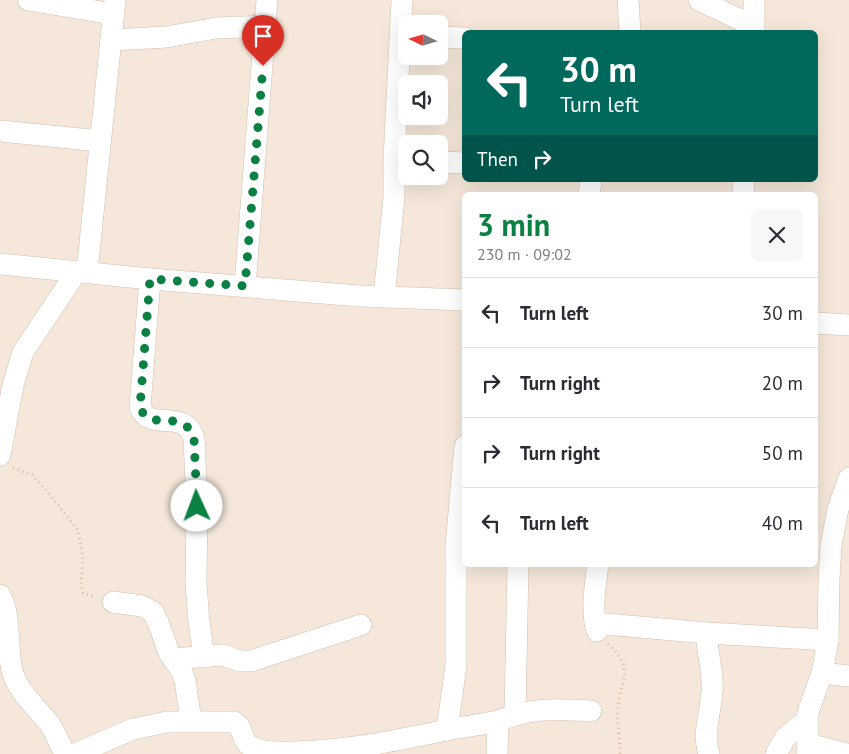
<!DOCTYPE html>
<meta charset="utf-8">
<style>
:root{--surface:#fff;--page:#f7f7f7;--text:#2b2b33;--muted:#7c7c81;--line:#e1e1e2;--accent:#0b8043}
body{margin:0;font-family:"PT Sans",sans-serif;background:var(--page);color:var(--text);height:100vh;display:flex;flex-direction:column;font-size:19px;white-space:nowrap}
*{box-sizing:border-box;margin:0}
p{font-size:16px;color:var(--muted)}
.icon{flex:none;width:28px;height:28px;fill:none;stroke:currentColor;stroke-width:2;stroke-linecap:round;stroke-linejoin:round}
.map{position:relative;flex:1;overflow:hidden}
.panel{position:absolute;left:462px;top:192px;width:356px;height:375px;display:flex;flex-direction:column;background:var(--surface);border-radius:8px;box-shadow:0 5px 20px #0002}
.panel>*{flex:none}
.banner{position:absolute;left:462px;top:30px;width:356px;height:152px;border-radius:8px;box-shadow:0 5px 20px #0002;background:#00695c;color:#fff;overflow:hidden}
.needle{width:32px;rotate:275deg}
.tools{position:absolute;left:398px;top:15px;display:grid;gap:10px}
.tools a{display:grid;place-items:center;width:50px;height:50px;border-radius:8px;background:var(--surface);box-shadow:0 5px 20px #0002;font-size:25px}
.pin{position:absolute;display:grid;place-items:center;width:42px;height:42px;color:#fff;margin:-51px -21px;border-radius:50% 50% 50% 0;rotate:-45deg;box-shadow:0 0 5px #0007}
.pin .icon{rotate:45deg}
.me{position:absolute;width:55px;margin:-28px;rotate:358deg;stroke-linejoin:round;filter:drop-shadow(0 0 4px #0008)}
.turn{display:flex;align-items:center;gap:18px;height:105px;padding:0 15px;font-size:22px}
.turn .icon{width:65px;height:65px;stroke-width:2.5}
.turn b{display:block;font-size:35px;line-height:42px}
.then{display:flex;align-items:center;height:48px;padding:0 15px;background:#0003;gap:10px;font-size:19px}
.round{display:grid;place-items:center;flex:none;width:52px;height:52px;border-radius:8px;background:var(--page)}
.summary{display:flex;align-items:center;justify-content:space-between;height:85px;padding:0 15px}
h1{font-size:30px;font-weight:600;line-height:38px;color:var(--accent)}
ul{padding:0;list-style:none}
li{display:flex;align-items:center;gap:15px;height:70px;padding:0 15px;border-top:1px solid var(--line)}
li div{flex:1}
li b{display:block;font-size:19px}
li em{font-style:normal}
.map>svg:first-child{display:block}
.residential{fill:#f5e8da;fill-rule:evenodd}
.lines{fill:none;stroke-linecap:round;stroke-linejoin:round}
.minor-casing{stroke:#d1beb0;stroke-width:22}
.path{stroke:#d9b8a5;stroke-width:3;stroke-dasharray:1 4;stroke-linecap:butt}
.minor{stroke:#fff;stroke-width:21}
.route{stroke:#0b8043;stroke-width:9;stroke-dasharray:0 16.2}
</style>
<div class="map">
<svg width="849" height="754" viewBox="0 0 849 754">
<rect width="100%" height="100%" fill="#fdf6ec"/>
<path class="residential" d="M 0,0 L 849,0 L 849,754 L 0,754 ZM 406,24 L 439,24 L 439,56 L 406,56 ZM 465,32 L 816,32 L 816,180 L 465,180 ZM 406,84 L 439,84 L 439,116 L 406,116 ZM 406,144 L 439,144 L 439,176 L 406,176 ZM 465,195 L 816,195 L 816,565 L 465,565 Z"/>
<g class="lines">
<defs>
<g id="minor">
<polyline points="28,0 113,14"/>
<polyline points="628,0 630,32"/>
<polyline points="699,0 753,26"/>
<polyline points="754,32 754,0"/>
<polyline points="439,37 465,38"/>
<polyline points="111,40 167,37 216,28 266,26"/>
<polyline points="0,131 100,141"/>
<polyline points="439,162 465,163"/>
<polyline points="589,195 591,180"/>
<polyline points="743,195 744,180"/>
<polyline points="0,264 150,279 360,296 465,300"/>
<polyline points="87,272 115,0"/>
<path d="M 150,279 L 140,407 C 149,433 184,407 194,438 L 197,505 L 196,583 L 199,622 L 204,657"/>
<polyline points="245,286 267,0"/>
<polyline points="384,297 394,197 394,159 402,0"/>
<polyline points="816,323 849,325"/>
<polyline points="0,455 13,385 23,352 77,271"/>
<path d="M 0,595 C 12,617 6,646 12,670 C 17,691 36,707 49,723 C 55,732 60,744 65,754"/>
<polyline points="113,602 142,606 153,612 158,622 169,653 181,670 185,680 191,721"/>
<polyline points="595,623 707,633 828,640"/>
<path d="M 597,631 C 591,611 595,585 598,565"/>
<path d="M 707,633 C 706,652 714,671 712,691 C 711,711 702,734 709,754"/>
<polyline points="173,659 223,655 240,661 251,661 361,625"/>
<polyline points="822,673 849,676"/>
<polyline points="515,714 518,565"/>
<polyline points="447,730 456,665 456,546 465,446"/>
<polyline points="808,744 847,754"/>
<path d="M 75,754 L 133,729 L 167,722 L 234,722 C 245,727 240,743 254,748 C 266,754 282,752 295,752 C 345,751 394,741 442,731 C 461,727 480,725 498,721"/>
<path d="M 497,754 L 498,721 C 532,707 557,709 591,711"/>
<polyline points="776,754 785,738 807,720"/>
<polyline points="807,754 808,744 808,712 822,673 828,640 829,579 831,545 838,509 849,478"/>
</g>
</defs>
<use href="#minor" class="minor-casing"/>
<g class="path">
<polyline points="13,468 32,475 46,490 78,530 83,559 81,585 83,593 95,597"/>
<path d="M 608,644 C 636,670 621,677 618,707 C 617,722 620,739 620,754"/>
</g>
<use href="#minor" class="minor"/>
</g>
<g class="lines">
<path class="route" d="M 197,506 L 194,438 C 183,406 149,434 140,407 L 150,279 L 245,286 L 263,66"/>
</g>
</svg>
<div class="tools">
<a><svg class="needle" viewBox="-14 -14 28 28"><path d="M0-13l5 13h-10z" fill="#e53935"/><path d="M0 13l5-13h-10z" fill="#7c7c81"/></svg></a>
<a><svg class="icon" aria-label="sound" viewBox="0 0 24 24"><path d="M4 9h4l5-4v14l-5-4H4zM17 9q2 3 0 6"/></svg></a>
<a><svg class="icon" aria-label="search" viewBox="0 0 24 24"><circle cx="10" cy="10" r="6"/><path d="M15 15l6 6"/></svg></a>
</div>
<div class="pin" style="left:263px;top:66px;background:#d93025"><svg class="icon" aria-label="arrive" viewBox="0 0 24 24"><path d="M6 21V4h12l-3 4 3 4H6"/></svg></div>
<svg class="me" style="left:197px;top:506px" viewBox="-20 -20 40 40"><circle r="19" fill="#fff"/><path d="M0-13L10 11 0 6-10 11z" fill="#0b8043"/></svg>
<div class="banner">
<div class="turn"><svg class="icon" aria-label="left" viewBox="0 0 24 24"><path d="M17 20v-9H6M10 6l-5 5 5 5"/></svg><div><b>30 m</b>Turn left</div></div>
<div class="then">Then<svg class="icon" aria-label="right" viewBox="0 0 24 24"><path d="M7 20v-9h11M14 6l5 5-5 5"/></svg></div>
</div>
<section class="panel">
<div class="summary"><div><h1>3 min</h1><p>230 m · 09:02</p></div><a class="round"><svg class="icon" aria-label="close" viewBox="0 0 24 24"><path d="M6 6l12 12M18 6L6 18"/></svg></a></div>
<ul>
<li><svg class="icon" aria-label="left" viewBox="0 0 24 24"><path d="M17 20v-9H6M10 6l-5 5 5 5"/></svg><div><b>Turn left</b></div><em>30 m</em></li>
<li><svg class="icon" aria-label="right" viewBox="0 0 24 24"><path d="M7 20v-9h11M14 6l5 5-5 5"/></svg><div><b>Turn right</b></div><em>20 m</em></li>
<li><svg class="icon" aria-label="right" viewBox="0 0 24 24"><path d="M7 20v-9h11M14 6l5 5-5 5"/></svg><div><b>Turn right</b></div><em>50 m</em></li>
<li><svg class="icon" aria-label="left" viewBox="0 0 24 24"><path d="M17 20v-9H6M10 6l-5 5 5 5"/></svg><div><b>Turn left</b></div><em>40 m</em></li>
</ul>
</section>
</div>
